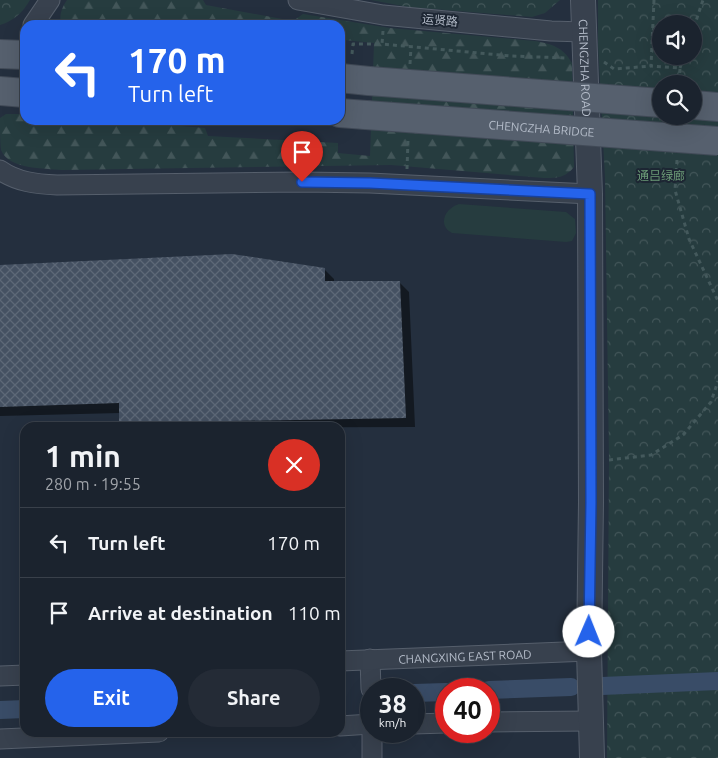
<!DOCTYPE html>
<meta charset="utf-8">
<style>
:root{--surface:#1b232e;--page:#242b36;--text:#f1f3f6;--muted:#a0a4aa;--line:#39404a;--accent:#2563eb}
body{margin:0;font-family:Ubuntu,"Noto Sans SC",sans-serif;background:var(--page);color:var(--text);height:100vh;display:flex;flex-direction:column;font-size:19px;white-space:nowrap}
*{box-sizing:border-box;margin:0}
p{font-size:16px;color:var(--muted)}
.icon{flex:none;width:28px;height:28px;fill:none;stroke:currentColor;stroke-width:2;stroke-linecap:round;stroke-linejoin:round}
.map{position:relative;flex:1;overflow:hidden}
.drawer{position:absolute;left:20px;top:422px;width:325px;height:315px;display:flex;flex-direction:column;background:var(--surface);border-radius:15px;box-shadow:0 5px 20px #0002,0 0 0 1px var(--line)}
.drawer>*{flex:none}
.hud{position:absolute;left:20px;top:20px;width:325px;height:105px;border-radius:15px;box-shadow:0 5px 20px #0002,0 0 0 1px var(--line);background:#2563eb;color:#fff;overflow:hidden}
.controls{position:absolute;left:652px;top:15px;display:grid;gap:10px}
.controls a{display:grid;place-items:center;width:50px;height:50px;border-radius:50%;background:var(--surface);box-shadow:0 5px 20px #0002,0 0 0 1px var(--line);font-size:25px}
.speed{position:absolute;left:360px;top:678px;display:flex;gap:10px;font-size:25px;font-weight:700;text-align:center}
.speed>*{display:grid;place-content:center;width:65px;height:65px;border-radius:50%;background:var(--surface);box-shadow:0 5px 20px #0002,0 0 0 1px var(--line);line-height:1}
.speed small{font-size:12px;font-weight:400}
.speed .limit{border:8px solid #d22;background:#fff;color:#111}
.pin{position:absolute;display:grid;place-items:center;width:42px;height:42px;color:#fff;margin:-51px -21px;border-radius:50% 50% 50% 0;rotate:-45deg;box-shadow:0 0 5px #0007}
.pin .icon{rotate:45deg}
.me{position:absolute;width:55px;margin:-28px;rotate:1deg;stroke-linejoin:round;filter:drop-shadow(0 0 4px #0008)}
.turn{display:flex;align-items:center;gap:18px;height:105px;padding:0 25px;font-size:22px}
.turn .icon{width:65px;height:65px;stroke-width:2.5}
.turn b{display:block;font-size:35px;line-height:42px}
.round{display:grid;place-items:center;flex:none;width:52px;height:52px;border-radius:26px;background:var(--page)}
.summary{display:flex;align-items:center;justify-content:space-between;height:85px;padding:0 25px}
h1{font-size:30px;font-weight:700;line-height:38px}
.action{display:flex;gap:10px;margin-top:auto;padding:10px 25px}
.action a{flex:1;height:58px;border-radius:30px;background:var(--accent);color:#fff;font-size:20px;font-weight:700;line-height:58px;text-align:center}
.action a+a{background:var(--page);color:var(--text)}
ul{padding:0;list-style:none}
li{display:flex;align-items:center;gap:15px;height:70px;padding:0 25px;border-top:1px solid var(--line)}
li div{flex:1}
li b{display:block;font-size:19px}
li em{font-style:normal}
.map>svg:first-child{display:block}
.grass{fill:#263c3f}
.forest{fill:url(#forest-firs)}
.park{fill:url(#park-crowns);fill-rule:evenodd}
.shadow{fill:#0007}
.lines{fill:none;stroke-linecap:round;stroke-linejoin:round}
.canal{stroke:#394c67;stroke-width:18}
.building{fill:url(#building-cross-hatch)}
.minor-casing{stroke:#565f6c;stroke-width:21}
.tertiary-casing{stroke:#565f6c;stroke-width:26}
.primary-casing{stroke:#414a57;stroke-width:30}
.path{stroke:#44595c;stroke-width:3;stroke-dasharray:4 4;stroke-linecap:butt}
.minor{stroke:#38414e;stroke-width:19}
.tertiary{stroke:#38414e;stroke-width:24}
.primary{stroke:#56606e;stroke-width:28}
.primary-bridge-casing{stroke:#414a57;stroke-width:30;stroke-linecap:butt}
.primary-bridge{stroke:#56606e;stroke-width:28}
.route-casing{stroke:#184099;stroke-width:12}
.route{stroke:#2563eb;stroke-width:9}
.labels{text-anchor:middle;dominant-baseline:central;stroke-width:4;stroke-linejoin:round;paint-order:stroke}
.street-label{font-size:12px;fill:#b4bcc9;stroke:#1d2633}
.park-label{font-size:12px;fill:#6b9a76;stroke:#1d2633}
</style>
<div class="map">
<svg width="718" height="758" viewBox="0 0 718 758">
<defs>
<pattern id="forest-firs" width="22" height="20" patternUnits="userSpaceOnUse" patternTransform="scale(1.25)"><rect width="22" height="20" fill="#263c3f"/><path d="M5 1l3.5 6h-7zM16 11l3.5 6h-7z" fill="#435659"/></pattern>
<pattern id="park-crowns" width="20" height="18" patternUnits="userSpaceOnUse" patternTransform="scale(1.25)"><rect width="20" height="18" fill="#263c3f"/><path d="M2 6a3 3 0 1 1 6 0M12 15a3 3 0 1 1 6 0" fill="none" stroke="#435659"/></pattern>
<pattern id="building-cross-hatch" width="8" height="8" patternUnits="userSpaceOnUse" patternTransform="scale(1.25)"><rect width="8" height="8" fill="#455162"/><path d="M0 0l8 8M0 8l8-8" fill="none" stroke="#5d6877"/></pattern>
</defs>
<rect width="100%" height="100%" fill="#242f3e"/>
<path class="grass" d="M 459,204 L 566,212 L 575,219 L 576,233 L 572,241 L 566,242 L 452,233 C 437,225 445,208 459,204 Z"/>
<path class="forest" d="M 67,0 L 203,0 L 206,5 L 293,21 L 303,14 L 390,28 L 535,41 C 552,44 563,47 572,63 L 574,167 C 565,178 557,178 544,178 L 391,165 L 62,170 C 44,168 9,170 1,150 C 0,141 0,127 0,118 L 6,114 L 25,114 L 25,120 L 106,120 L 205,128 L 208,136 L 338,143 L 338,153 L 370,156 L 374,43 L 344,40 L 342,59 L 340,59 L 340,25 L 62,25 C 58,17 62,7 67,0 Z"/>
<g class="park">
<path d="M 0,0 L 30,0 C 23,12 14,21 0,25 Z"/>
<polygon points="371,0 560,0 545,13 532,17 408,7"/>
<path d="M 598,0 L 718,0 L 718,758 L 607,758 L 609,460 L 605,178 L 598,44 ZM 661,24 L 694,24 L 694,56 L 661,56 ZM 661,84 L 694,84 L 694,116 L 661,116 Z"/>
</g>
<polygon class="shadow" points="0,266 324,269 334,279 334,282 399,282 409,292 415,427 125,428 120,422 120,413 0,416"/>
<g class="lines">
<g class="canal">
<polyline points="602,686 718,681"/>
<polyline points="489,690 571,687"/>
<polyline points="414,693 446,692"/>
<polyline points="0,710 25,709"/>
</g>
</g>
<polygon class="building" points="232,254 325,268 325,281 400,281 406,418 119,423 119,403 0,407 0,265"/>
<g class="lines">
<defs>
<g id="minor">
<polyline points="298,0 383,15 551,31 584,32"/>
<polyline points="33,25 50,0"/>
<path d="M 0,170 C 17,182 36,184 57,185 L 302,182 L 370,183 L 590,194"/>
<polyline points="370,659 371,689"/>
<path id="s1" d="M 340,661 L 589,651"/>
<polyline points="0,676 25,675"/>
<polyline points="489,722 591,721"/>
<polyline points="414,724 446,723"/>
<polyline points="340,726 371,724"/>
<polyline points="0,739 159,732"/>
<polyline points="372,758 372,731"/>
</g>
<g id="tertiary">
<path id="s2" d="M 583,0 L 590,194 L 591,502 L 589,651 L 592,758"/>
</g>
<g id="primary">
<polyline points="0,54 25,55"/>
<polyline points="340,78 369,81"/>
<polyline points="0,91 25,93"/>
<polyline points="694,105 718,107"/>
<polyline points="340,113 366,115"/>
</g>
</defs>
<use href="#minor" class="minor-casing"/>
<use href="#tertiary" class="tertiary-casing"/>
<use href="#primary" class="primary-casing"/>
<g class="path">
<polyline points="654,0 651,66 680,68 679,84"/>
<polyline points="694,27 703,0"/>
<polyline points="383,31 382,44 511,56 566,58"/>
<polyline points="352,54 353,44 382,44"/>
<polyline points="604,62 614,69 651,66"/>
<polyline points="410,64 411,47"/>
<polyline points="680,68 684,56"/>
<polyline points="677,160 675,190 689,239 718,301"/>
<polyline points="407,169 408,140"/>
<polyline points="609,460 651,455 683,435 711,402 718,381"/>
</g>
<use href="#minor" class="minor"/>
<use href="#tertiary" class="tertiary"/>
<use href="#primary" class="primary"/>
<defs>
<g id="primary-bridge">
<polyline points="369,81 661,103"/>
<path id="s3" d="M 366,115 L 718,141"/>
</g>
</defs>
<use href="#primary-bridge" class="primary-bridge-casing"/>
<use href="#primary-bridge" class="primary-bridge"/>
</g>
<g class="lines">
<defs>
<polyline id="route" points="302,182 370,183 590,194 591,502 589,632"/>
</defs>
<use href="#route" class="route-casing"/>
<use href="#route" class="route"/>
</g>
<g class="labels">
<g class="street-label">
<text transform="translate(440 20) rotate(5)">运贤路</text>
<text stroke="none"><textPath href="#s2" startOffset="68">CHENGZHA ROAD</textPath></text>
<text stroke="none"><textPath href="#s3" startOffset="176">CHENGZHA BRIDGE</textPath></text>
<text stroke="none"><textPath href="#s1" startOffset="125">CHANGXING EAST ROAD</textPath></text>
</g>
<g class="park-label">
<text x="661" y="175">通吕绿廊</text>
</g>
</g>
</svg>
<div class="controls">
<a><svg class="icon" aria-label="sound" viewBox="0 0 24 24"><path d="M4 9h4l5-4v14l-5-4H4zM17 9q2 3 0 6"/></svg></a>
<a><svg class="icon" aria-label="search" viewBox="0 0 24 24"><circle cx="10" cy="10" r="6"/><path d="M15 15l6 6"/></svg></a>
</div>
<div class="speed"><div>38<small>km/h</small></div><div class="limit">40</div></div>
<div class="pin" style="left:302px;top:182px;background:#d93025"><svg class="icon" aria-label="arrive" viewBox="0 0 24 24"><path d="M6 21V4h12l-3 4 3 4H6"/></svg></div>
<svg class="me" style="left:589px;top:632px" viewBox="-20 -20 40 40"><circle r="19" fill="#fff"/><path d="M0-13L10 11 0 6-10 11z" fill="#2563eb"/></svg>
<div class="hud">
<div class="turn"><svg class="icon" aria-label="left" viewBox="0 0 24 24"><path d="M17 20v-9H6M10 6l-5 5 5 5"/></svg><div><b>170 m</b>Turn left</div></div>
</div>
<section class="drawer">
<div class="summary"><div><h1>1 min</h1><p>280 m · 19:55</p></div><a class="round" style="background:#d93025;color:#fff"><svg class="icon" aria-label="close" viewBox="0 0 24 24"><path d="M6 6l12 12M18 6L6 18"/></svg></a></div>
<ul>
<li><svg class="icon" aria-label="left" viewBox="0 0 24 24"><path d="M17 20v-9H6M10 6l-5 5 5 5"/></svg><div><b>Turn left</b></div><em>170 m</em></li>
<li><svg class="icon" aria-label="arrive" viewBox="0 0 24 24"><path d="M6 21V4h12l-3 4 3 4H6"/></svg><div><b>Arrive at destination</b></div><em>110 m</em></li>
</ul>
<div class="action"><a>Exit</a><a>Share</a></div>
</section>
</div>
